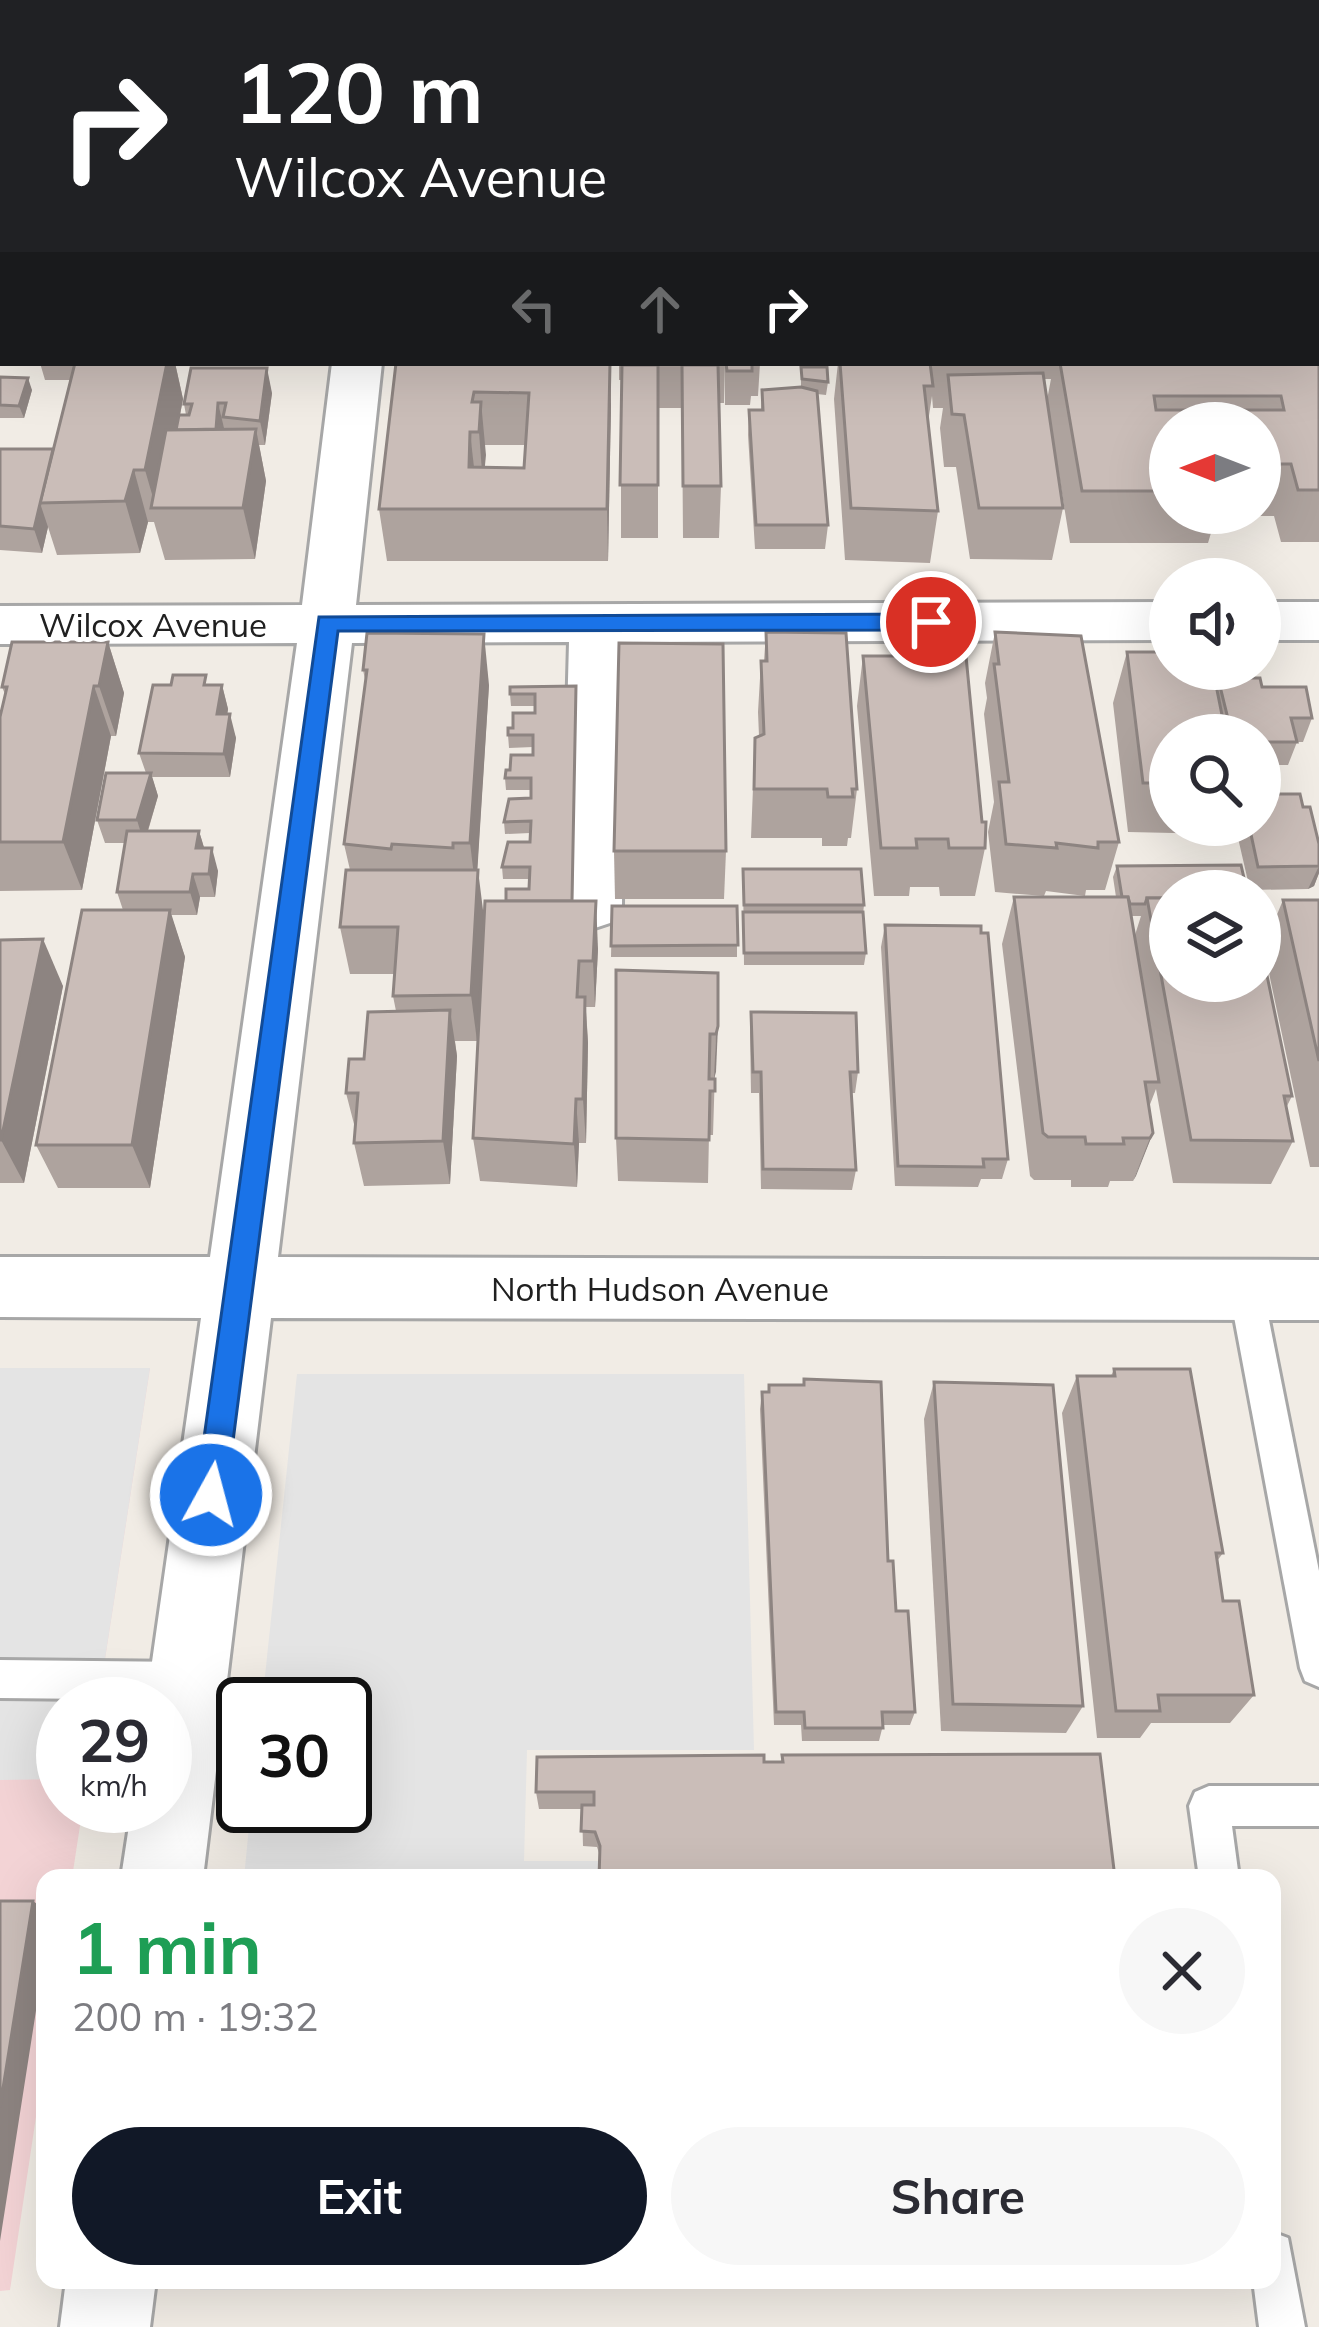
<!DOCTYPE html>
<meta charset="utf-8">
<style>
:root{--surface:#fff;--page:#f7f7f7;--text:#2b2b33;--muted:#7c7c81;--accent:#111827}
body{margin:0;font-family:Mulish,sans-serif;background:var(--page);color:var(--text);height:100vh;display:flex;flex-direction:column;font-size:45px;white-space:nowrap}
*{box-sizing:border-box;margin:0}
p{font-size:39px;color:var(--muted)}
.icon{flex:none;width:66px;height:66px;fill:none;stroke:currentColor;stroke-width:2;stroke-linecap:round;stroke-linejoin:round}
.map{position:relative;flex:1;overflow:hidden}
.side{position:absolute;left:36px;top:1869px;width:1245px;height:420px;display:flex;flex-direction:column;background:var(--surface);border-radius:24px;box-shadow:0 12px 48px #0002}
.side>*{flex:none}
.hud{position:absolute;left:0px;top:0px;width:1320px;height:366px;box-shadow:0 12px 48px #0002;background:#202124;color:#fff;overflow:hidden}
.needle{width:78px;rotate:270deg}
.tools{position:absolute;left:1149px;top:402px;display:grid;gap:24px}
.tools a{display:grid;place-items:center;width:132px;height:132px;border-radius:50%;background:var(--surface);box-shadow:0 12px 48px #0002;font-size:60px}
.speed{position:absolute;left:36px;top:1677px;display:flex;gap:24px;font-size:60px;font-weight:700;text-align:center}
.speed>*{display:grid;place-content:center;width:156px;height:156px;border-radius:50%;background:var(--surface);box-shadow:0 12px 48px #0002;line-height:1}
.speed small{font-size:30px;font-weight:400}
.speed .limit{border:6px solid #111;border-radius:18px;background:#fff;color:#111}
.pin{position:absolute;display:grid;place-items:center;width:102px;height:102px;color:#fff;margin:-51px;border:6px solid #fff;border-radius:50%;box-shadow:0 3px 12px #0007}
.me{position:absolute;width:132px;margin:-66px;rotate:7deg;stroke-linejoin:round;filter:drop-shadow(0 0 9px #0008)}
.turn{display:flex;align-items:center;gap:42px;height:252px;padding:0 36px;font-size:54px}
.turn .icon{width:156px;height:156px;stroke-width:2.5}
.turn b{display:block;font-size:84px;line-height:102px}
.lanes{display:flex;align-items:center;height:114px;padding:0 36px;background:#0003;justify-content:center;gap:60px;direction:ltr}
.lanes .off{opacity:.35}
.round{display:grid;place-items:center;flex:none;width:126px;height:126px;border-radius:63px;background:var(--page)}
.summary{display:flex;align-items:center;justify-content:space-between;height:204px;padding:0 36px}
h1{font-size:72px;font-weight:700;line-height:90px;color:#1e9e55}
.action{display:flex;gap:24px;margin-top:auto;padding:24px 36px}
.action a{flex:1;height:138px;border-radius:72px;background:var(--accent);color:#fff;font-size:48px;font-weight:700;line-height:138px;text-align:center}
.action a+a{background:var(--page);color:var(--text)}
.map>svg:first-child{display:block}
.commercial{fill:#f3d3d5}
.parking{fill:#e4e4e4}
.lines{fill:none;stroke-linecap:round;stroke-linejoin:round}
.lane-casing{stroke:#a7a7a7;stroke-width:6}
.street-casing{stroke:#a7a7a7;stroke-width:6}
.lane{fill:#fff;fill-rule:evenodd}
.street{fill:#fff;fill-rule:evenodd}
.wall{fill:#aea39e;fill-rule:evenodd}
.shaded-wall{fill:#8d8481}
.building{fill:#cabdb8;stroke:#8d8481;stroke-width:3;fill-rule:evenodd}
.route{fill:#1a73e8;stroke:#114b97;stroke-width:3}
.labels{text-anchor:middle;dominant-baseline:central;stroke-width:10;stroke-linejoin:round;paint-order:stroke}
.street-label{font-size:33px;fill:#202020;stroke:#fff}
</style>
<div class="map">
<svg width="1319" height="2327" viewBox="0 0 1319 2327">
<rect width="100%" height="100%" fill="#f1ece5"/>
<polygon class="commercial" points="0,1368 150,1368 98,1704 63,1704 63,1806 83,1806 72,1878 45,1878 45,2057 10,2290 0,2291"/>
<g class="parking">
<polygon points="920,0 1319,0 1319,123 1317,3"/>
<polygon points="0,1368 150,1368 98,1704 63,1704 63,1779 0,1780"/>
<polygon points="297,1374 744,1374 754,1750 527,1750 524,1861 602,1861 601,1878 244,1878 251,1806 345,1806 345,1704 262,1704"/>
<polygon points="201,2280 597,2280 596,2289 200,2290"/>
</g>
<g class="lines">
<defs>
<g id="lane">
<rect x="866" y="0" width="20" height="3"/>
<rect x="899" y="0" width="20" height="3"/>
<polygon points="1246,1275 1258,1279 1263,1290 1319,1571 1319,1687 1305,1681 1300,1668 1229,1290 1234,1279"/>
<polygon points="0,1660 187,1662 201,1668 206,1681 201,1694 187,1700 0,1698"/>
<polygon points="1209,1786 1319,1786 1319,1826 1232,1826 1239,1878 1199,1878 1189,1806 1195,1792"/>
<polygon points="1272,2232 1288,2238 1305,2327 1259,2327 1253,2280 1272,2280"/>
</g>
<g id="street">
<rect x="379" y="0" width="42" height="3"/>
<rect x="1317" y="160" width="2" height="28"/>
<rect x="0" y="172" width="3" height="28"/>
<polygon points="332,363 382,363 356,605 1170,602 1170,640 624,642 622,905 613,922 592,929 571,922 562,905 569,642 352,643 278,1257 1319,1260 1319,1320 271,1318 203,1878 121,1878 132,1806 165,1806 165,1704 146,1704 201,1318 0,1317 0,1257 210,1257 297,643 0,644 0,606 302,605"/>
<rect x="1260" y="602" width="59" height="38"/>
<polygon points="66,2280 156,2280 150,2327 60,2327"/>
</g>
</defs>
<use href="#lane" class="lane-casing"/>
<use href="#street" class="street-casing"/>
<use href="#lane" class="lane"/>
<use href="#street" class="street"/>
</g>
<g class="wall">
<polygon points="0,0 353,0 353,3 3,3 3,133 0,133"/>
<polygon points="475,0 836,0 836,3 476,3"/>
<path d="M 1319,347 L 1319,542 L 1281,542 L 1274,516 L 1216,516 L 1208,543 L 1070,543 L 1047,400 L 1051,379 L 1044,379 L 1063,508 L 1052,560 L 970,559 L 956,467 L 944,467 L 940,428 L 943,408 L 933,408 L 932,396 L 928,422 L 938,511 L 930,563 L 845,560 L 834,399 L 838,363 L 930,363 L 931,370 L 932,363 L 1317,363 ZM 1170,423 L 1260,423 L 1260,513 L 1170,513 Z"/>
<polygon points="40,363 175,363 183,399 180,415 186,415 184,404 272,393 265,445 259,445 266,481 255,559 165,560 154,522 148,522 140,553 57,555 48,527 42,553 0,550 0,449 53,450 71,380 45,380"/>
<path d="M 396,363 L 611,405 L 608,561 L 387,561 L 379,509 ZM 485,445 L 526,445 L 524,468 L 485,467 Z"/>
<polygon points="619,363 725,363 724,403 719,403 721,486 719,538 683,538 682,408 658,408 658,538 621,538 621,380 619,380"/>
<polygon points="725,363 760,363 758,396 751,396 750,405 725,405"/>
<polygon points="801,367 828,382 826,395 817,394 828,525 825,549 755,549 748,435 749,410 761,410 762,390 801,387"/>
<polygon points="0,377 32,390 24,418 0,418"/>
<polygon points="766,632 857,789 851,838 848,838 847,846 822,846 822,838 751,838 755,738 759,736 758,712 761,661 764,661"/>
<polygon points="995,632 1119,842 1105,890 1086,890 1085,896 1046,891 1044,896 995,892 988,832 994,802 984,714 987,698 985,683"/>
<polygon points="108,642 124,693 116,736 111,736 82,890 0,891 0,717 5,694 2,687"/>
<polygon points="1127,652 1211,685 1216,685 1218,678 1262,687 1312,718 1303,742 1297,742 1288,765 1267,765 1260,785 1260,735 1170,735 1170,825 1222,825 1219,834 1128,832 1113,703"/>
<polygon points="863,656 985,848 975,896 940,896 939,887 910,887 909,896 874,896 857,706"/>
<polygon points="363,670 489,685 477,870 477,1041 455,1041 457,1056 450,1184 364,1186 354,1143 355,1128 346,1093 364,1059 396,1011 393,996 395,974 350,974 340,927 350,870 344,844 366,684"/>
<polygon points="208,685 222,685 228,709 227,714 236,738 230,777 152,777 158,796 148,831 199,831 204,848 218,871 215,897 200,897 197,915 171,915 185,957 150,1188 58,1188 36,1145 123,910 117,892 125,843 105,843 97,820 146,773 139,753"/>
<polygon points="576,686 573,901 598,949 595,1007 586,1007 588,1043 586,1143 579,1143 577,1187 480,1181 473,1138 506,901 529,889 529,879 503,879 502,867 530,842 530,833 505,834 504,822 531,798 531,790 506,790 505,778 510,770 533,755 533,747 509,748 508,735 513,728 535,713 535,706 511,706 510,694"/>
<polygon points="1303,807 1319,844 1319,873 1314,886 1308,889 1250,890 1235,825 1260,825"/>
<polygon points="614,851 726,851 724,899 615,899"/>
<path d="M 1117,866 L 1269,934 L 1283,900 L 1319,900 L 1319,1167 L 1310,1167 L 1269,973 L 1267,977 L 1292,1096 L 1286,1108 L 1293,1141 L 1271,1184 L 1173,1183 L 1156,1089 L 1149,1107 L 1153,1133 L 1133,1181 L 1110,1181 L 1108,1187 L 1071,1187 L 1071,1180 L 1034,1180 L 1030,1176 L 1002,944 L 1014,897 L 1116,897 L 1113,877 ZM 1131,916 L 1141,916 L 1135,935 Z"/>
<polygon points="743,869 864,905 863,914 866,953 864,965 744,965"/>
<polygon points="612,906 737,906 737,957 611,957"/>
<polygon points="885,925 1008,1159 1002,1179 981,1179 978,1187 895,1186 881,947"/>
<polygon points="0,940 63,986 24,1183 0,1183"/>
<polygon points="718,973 713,1135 709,1135 708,1183 618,1181 616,1138"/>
<polygon points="751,1012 858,1072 855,1093 852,1093 856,1170 852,1190 761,1189 759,1093 751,1093 750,1033"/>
<polygon points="1114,1369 1223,1553 1217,1561 1223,1601 1254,1695 1230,1723 1151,1723 1140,1738 1097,1738 1062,1413 1077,1376 1111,1376"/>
<polygon points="804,1379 888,1561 915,1712 910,1725 883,1725 879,1741 802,1741 801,1725 774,1725 760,1409 762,1392 803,1385"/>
<polygon points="934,1382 1083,1706 1066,1733 941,1731 924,1419"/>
<polygon points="1100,1754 600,1856 597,1847 583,1846 582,1809 539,1809 536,1792 764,1762 781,1762 782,1755"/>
<polygon points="1163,2285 1147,2288 596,2289 594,2286"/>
</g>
<g class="shaded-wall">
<polygon points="0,297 3,307 0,326"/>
<polygon points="167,363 175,363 183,399 162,508 156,508 145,470"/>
<polygon points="610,363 611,405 608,561 607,509"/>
<polygon points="267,368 272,393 265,445 260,421"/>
<polygon points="28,378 32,390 24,418 19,406"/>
<polygon points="481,402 486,455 483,485 479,432"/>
<polygon points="218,403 224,428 220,471 215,447"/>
<polygon points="256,429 266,481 255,559 243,508"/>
<polygon points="470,432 476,485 469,467"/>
<polygon points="134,470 148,522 140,553 125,501"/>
<polygon points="40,503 48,527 42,553 34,529"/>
<polygon points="484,634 489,685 476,892 470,843"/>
<polygon points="108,642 124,693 116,736 99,686"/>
<polygon points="222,685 228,709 224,738 217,714"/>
<polygon points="94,686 111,736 82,890 63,842"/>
<polygon points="230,714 236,738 230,777 224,754"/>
<polygon points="151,773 158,796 144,843 137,820"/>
<polygon points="199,831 206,854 196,848"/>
<polygon points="212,848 218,871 215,897 209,874"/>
<polygon points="1319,866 1319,873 1314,886 1308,889"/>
<polygon points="478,870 484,918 477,1041 471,995"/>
<polygon points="193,874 200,897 197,915 190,892"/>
<polygon points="596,901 598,949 595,1007 593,961"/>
<polygon points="170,910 185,957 150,1188 132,1145"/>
<polygon points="43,939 63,986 24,1183 1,1140"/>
<polygon points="585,997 588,1043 586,1143 583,1099"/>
<polygon points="450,1010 457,1056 450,1184 443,1141"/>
<polygon points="718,1026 716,1072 714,1079 716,1034"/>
<polygon points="576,1099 579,1143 577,1187 574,1144"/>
<polygon points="1153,1133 1136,1176 1133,1181 1150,1138"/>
<polygon points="33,1901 45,1910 45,1953 0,2241 0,2107"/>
</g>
<g class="building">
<polygon points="0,0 341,0 341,3 3,3 3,91 0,91"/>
<path d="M 1317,347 L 1319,347 L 1319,490 L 1298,490 L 1291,464 L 1260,464 L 1260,423 L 1170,423 L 1170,491 L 1082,491 L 1060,363 L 1317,363 ZM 1154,396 L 1281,396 L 1284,410 L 1156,410 Z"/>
<polygon points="75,363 167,363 145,470 134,470 125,501 40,503"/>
<path d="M 396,363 L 610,363 L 607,509 L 379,509 ZM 474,392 L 529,393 L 524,468 L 469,467 L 470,432 L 479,432 L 481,402 L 472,402 Z"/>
<polygon points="726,363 752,363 752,371 727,371"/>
<polygon points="840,363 930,363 933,386 924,386 938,511 851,508"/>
<polygon points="622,365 658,365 658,485 620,485"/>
<polygon points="682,365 718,365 721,486 683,486"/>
<polygon points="801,367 827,367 828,382 802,379"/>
<polygon points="191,368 267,368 260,421 223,417 226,403 218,403 216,429 176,430 179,415 189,415 192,404 184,404"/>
<polygon points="1043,373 1063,508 979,508 964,415 952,414 948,375"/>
<polygon points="0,377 28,378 19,406 0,405"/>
<polygon points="801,387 817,391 828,525 756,525 749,410 763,410 762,390"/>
<polygon points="256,429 243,508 151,508 166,430"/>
<polygon points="0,449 53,449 34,529 0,526"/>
<polygon points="766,632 846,633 857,789 852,789 853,797 828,797 827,789 754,789 755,738 764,734 761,661 767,661"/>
<polygon points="995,632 1081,636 1119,842 1098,842 1098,848 1056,843 1057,848 1006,844 999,782 1009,782 994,664 999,664"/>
<polygon points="367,633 484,634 470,843 453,843 453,848 392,844 391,849 344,844 367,670 363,670"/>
<polygon points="12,642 108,642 99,686 94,686 63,842 0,842 0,717 7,687 2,687"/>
<polygon points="619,643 723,644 726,851 614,851"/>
<polygon points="1127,652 1170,652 1170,669 1208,669 1211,685 1216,685 1226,735 1170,735 1170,783 1143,783"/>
<polygon points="863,656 966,656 982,822 986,822 985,848 949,848 948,839 916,839 917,848 881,848"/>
<polygon points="173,675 206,675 204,685 222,685 217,714 230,714 224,754 139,753 153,685 171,685"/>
<polygon points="1218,678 1260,678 1262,687 1306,687 1312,718 1291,718 1297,742 1262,742 1267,765 1260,765 1260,735 1232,735"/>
<polygon points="576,686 572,901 506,901 506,889 529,889 530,867 502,867 508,842 530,842 531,821 504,822 509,799 531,798 531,778 505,778 506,770 510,770 511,755 533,755 533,735 508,735 508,728 513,728 513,713 535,713 535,694 510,694 510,687"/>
<polygon points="106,773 151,773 137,820 97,820"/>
<polygon points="1260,794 1300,794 1303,807 1310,807 1319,844 1319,866 1258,867 1249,825 1260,825"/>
<polygon points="127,831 199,831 196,848 212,848 209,874 193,874 190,892 117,892"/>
<polygon points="1241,865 1247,891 1170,891 1170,898 1147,898 1145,904 1130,904 1128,897 1122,897 1117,866"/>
<polygon points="743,869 861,869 864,905 744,905"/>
<polygon points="346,870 478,870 471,995 393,996 398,927 340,927"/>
<polygon points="1014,897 1128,897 1159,1082 1145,1082 1153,1133 1150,1138 1123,1138 1124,1144 1086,1144 1085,1137 1048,1137 1043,1133"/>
<polygon points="1147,898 1170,898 1170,981 1260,981 1261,898 1274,961 1264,961 1292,1096 1284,1096 1293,1141 1191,1140"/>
<polygon points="1283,900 1319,900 1319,1061"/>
<polygon points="485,901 596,901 593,961 579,961 577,997 585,997 583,1099 576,1099 574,1144 473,1138"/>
<polygon points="612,906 737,906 738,945 611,946"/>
<polygon points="82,910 170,910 132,1145 36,1145"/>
<polygon points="743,912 863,912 866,953 744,953"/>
<polygon points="885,925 981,926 981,933 988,933 1008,1159 983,1159 984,1167 898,1166"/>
<polygon points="43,939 1,1140 0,1140 0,940"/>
<polygon points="616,970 718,973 718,1026 716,1034 710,1034 709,1079 715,1079 715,1091 710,1091 709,1140 616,1138"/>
<polygon points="450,1010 443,1141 354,1143 358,1093 346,1093 349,1059 364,1059 368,1012"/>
<polygon points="751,1012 856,1013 858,1072 850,1072 856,1170 763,1169 761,1072 753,1072"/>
<polygon points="1114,1369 1190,1369 1223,1553 1216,1553 1223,1601 1239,1601 1254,1695 1158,1695 1160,1711 1116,1711 1077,1376 1115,1376"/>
<polygon points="804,1379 881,1382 888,1561 893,1561 896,1611 908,1611 915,1712 882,1712 883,1728 805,1728 804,1712 776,1712 762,1392 769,1392 769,1385 804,1385"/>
<polygon points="934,1382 1053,1385 1083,1706 953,1704"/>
<polygon points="1100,1754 1115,1878 599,1878 600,1846 595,1832 581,1831 582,1805 594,1805 594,1792 536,1792 537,1757 764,1755 764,1762 783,1762 782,1755"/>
<polygon points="0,1901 33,1901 0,2107"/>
<polygon points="594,2280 1162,2280 1163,2285 594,2286"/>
</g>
<polygon class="route" points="931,614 942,622 931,630 338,631 226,1495 222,1505 211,1509 201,1505 196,1495 319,617"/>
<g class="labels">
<g class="street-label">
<text x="153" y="624">Wilcox Avenue</text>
<text x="660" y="1288">North Hudson Avenue</text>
</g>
</g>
</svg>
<div class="tools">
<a><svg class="needle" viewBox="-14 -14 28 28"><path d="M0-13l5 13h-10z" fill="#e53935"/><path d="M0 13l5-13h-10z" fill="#7c7c81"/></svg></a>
<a><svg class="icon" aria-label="sound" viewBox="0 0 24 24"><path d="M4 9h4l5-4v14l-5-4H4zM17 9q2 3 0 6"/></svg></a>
<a><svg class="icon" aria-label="search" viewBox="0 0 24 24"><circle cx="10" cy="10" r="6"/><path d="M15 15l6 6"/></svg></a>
<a><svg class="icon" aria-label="layers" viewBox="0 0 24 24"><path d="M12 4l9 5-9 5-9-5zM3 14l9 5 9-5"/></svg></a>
</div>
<div class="speed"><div>29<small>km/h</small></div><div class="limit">30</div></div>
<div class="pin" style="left:931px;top:622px;background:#d93025"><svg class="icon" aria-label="arrive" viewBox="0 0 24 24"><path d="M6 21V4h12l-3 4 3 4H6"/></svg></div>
<svg class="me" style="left:211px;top:1495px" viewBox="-20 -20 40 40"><circle r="17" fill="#1a73e8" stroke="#fff" stroke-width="3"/><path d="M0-11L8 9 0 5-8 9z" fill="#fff"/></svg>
<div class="hud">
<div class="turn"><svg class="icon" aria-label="right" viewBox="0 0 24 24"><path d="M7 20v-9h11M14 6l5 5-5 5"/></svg><div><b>120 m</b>Wilcox Avenue</div></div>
<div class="lanes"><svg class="icon off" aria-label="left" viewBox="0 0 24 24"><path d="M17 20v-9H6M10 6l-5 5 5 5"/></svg><svg class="icon off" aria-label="ahead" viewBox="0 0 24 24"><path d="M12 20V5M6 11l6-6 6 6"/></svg><svg class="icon" aria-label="right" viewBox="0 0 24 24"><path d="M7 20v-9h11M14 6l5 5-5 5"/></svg></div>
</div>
<section class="side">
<div class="summary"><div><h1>1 min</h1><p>200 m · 19:32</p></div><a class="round"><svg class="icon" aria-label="close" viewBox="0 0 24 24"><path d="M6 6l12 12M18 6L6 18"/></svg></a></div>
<div class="action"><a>Exit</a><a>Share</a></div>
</section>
</div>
